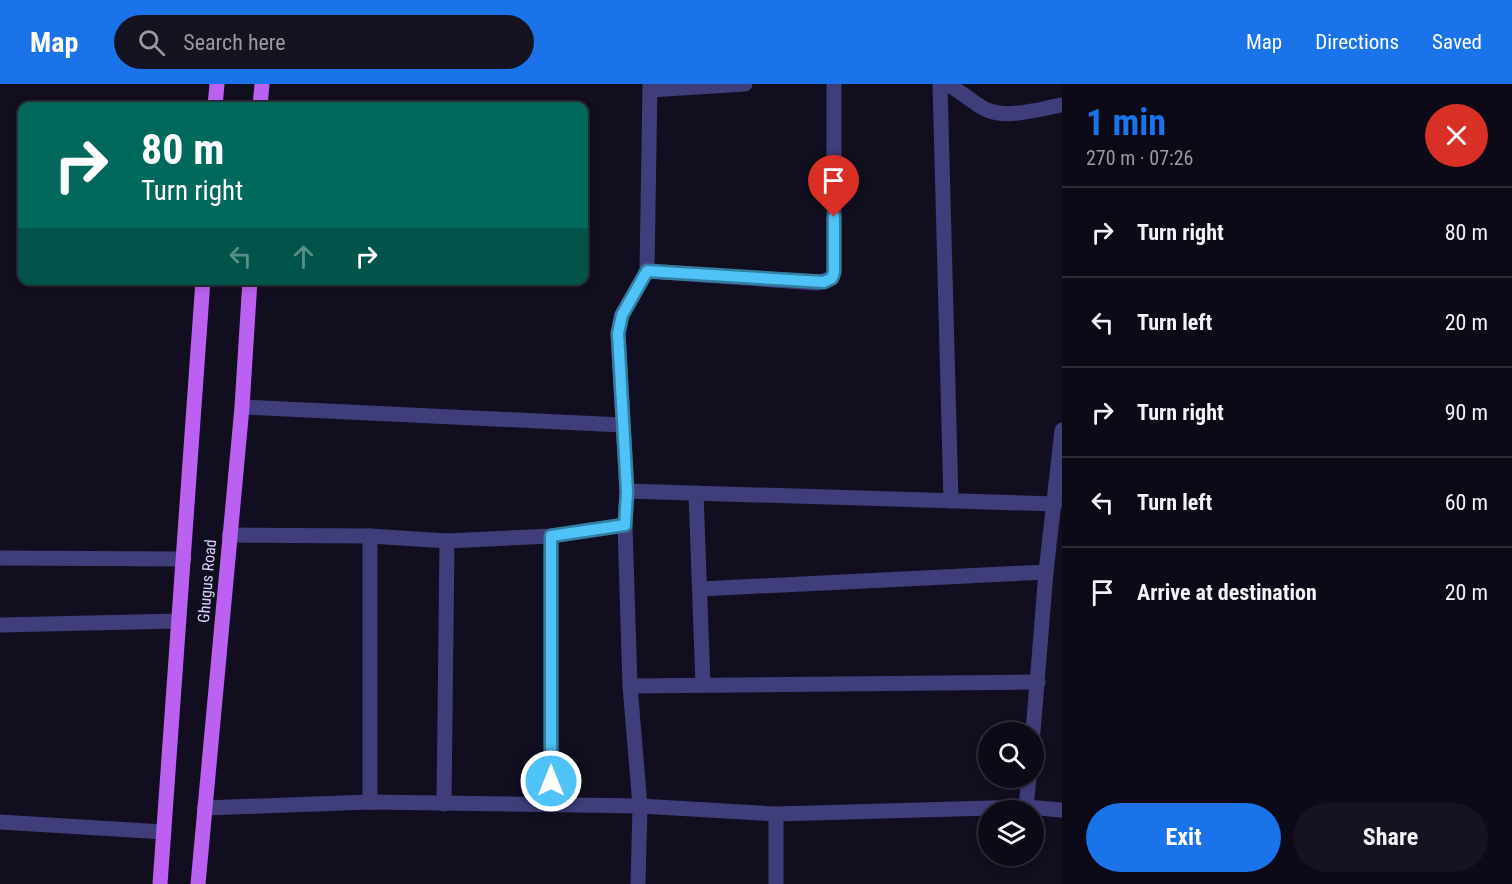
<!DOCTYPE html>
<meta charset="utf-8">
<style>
:root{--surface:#0d0a17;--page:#161320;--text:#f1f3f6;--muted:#9a9aa1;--line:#2d2b36;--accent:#1a73e8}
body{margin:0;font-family:"Roboto Condensed",sans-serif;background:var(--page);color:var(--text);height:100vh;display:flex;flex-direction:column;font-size:22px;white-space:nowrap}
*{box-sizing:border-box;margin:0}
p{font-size:20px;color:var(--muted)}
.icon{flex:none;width:33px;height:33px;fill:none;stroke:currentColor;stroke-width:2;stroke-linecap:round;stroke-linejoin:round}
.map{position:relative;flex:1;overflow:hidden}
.details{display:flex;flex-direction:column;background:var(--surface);width:450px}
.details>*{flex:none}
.top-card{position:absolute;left:18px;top:18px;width:570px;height:183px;border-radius:12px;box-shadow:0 3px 9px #0003,0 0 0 2px var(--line);background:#00695c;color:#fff;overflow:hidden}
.tools{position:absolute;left:978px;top:638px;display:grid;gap:12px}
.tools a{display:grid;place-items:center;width:66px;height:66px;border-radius:50%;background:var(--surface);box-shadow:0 3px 9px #0003,0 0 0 2px var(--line);font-size:30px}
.pin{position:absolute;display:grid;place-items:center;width:51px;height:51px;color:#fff;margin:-62px -26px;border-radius:50% 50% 50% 0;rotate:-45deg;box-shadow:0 0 6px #0007}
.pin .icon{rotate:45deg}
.me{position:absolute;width:66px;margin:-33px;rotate:0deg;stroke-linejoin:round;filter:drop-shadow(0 0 4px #0008)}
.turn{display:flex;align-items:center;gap:21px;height:126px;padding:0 24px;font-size:27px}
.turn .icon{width:78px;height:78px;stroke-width:2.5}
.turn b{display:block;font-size:42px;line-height:51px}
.lanes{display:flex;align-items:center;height:57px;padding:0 24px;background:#0003;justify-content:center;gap:30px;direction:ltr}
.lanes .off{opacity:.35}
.round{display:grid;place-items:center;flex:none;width:63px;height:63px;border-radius:32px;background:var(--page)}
.summary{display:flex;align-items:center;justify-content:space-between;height:102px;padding:0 24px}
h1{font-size:36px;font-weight:700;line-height:45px;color:var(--accent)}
.button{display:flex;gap:12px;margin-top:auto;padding:12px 24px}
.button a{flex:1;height:69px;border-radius:36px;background:var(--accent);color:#fff;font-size:24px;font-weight:700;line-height:69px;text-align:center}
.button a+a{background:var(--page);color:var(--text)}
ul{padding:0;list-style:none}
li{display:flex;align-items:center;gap:18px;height:90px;padding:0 24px;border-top:2px solid var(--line)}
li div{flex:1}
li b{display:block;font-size:22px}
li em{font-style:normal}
header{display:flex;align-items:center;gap:36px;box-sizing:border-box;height:84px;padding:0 30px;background:var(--accent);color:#fff}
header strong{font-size:28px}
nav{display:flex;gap:33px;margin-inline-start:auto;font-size:21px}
.search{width:420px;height:54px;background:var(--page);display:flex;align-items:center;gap:15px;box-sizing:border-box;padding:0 21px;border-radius:33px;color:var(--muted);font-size:22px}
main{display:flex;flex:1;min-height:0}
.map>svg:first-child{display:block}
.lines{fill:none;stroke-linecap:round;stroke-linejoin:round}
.minor{stroke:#3f3d7a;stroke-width:15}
.major{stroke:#ba61f1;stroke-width:15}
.route-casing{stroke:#337fa1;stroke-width:15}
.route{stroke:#4fc3f7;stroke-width:10}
.labels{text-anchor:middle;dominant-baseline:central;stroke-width:5;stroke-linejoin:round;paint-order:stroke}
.street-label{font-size:16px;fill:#d5d0fb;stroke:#110e1f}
</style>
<header>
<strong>Map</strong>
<div class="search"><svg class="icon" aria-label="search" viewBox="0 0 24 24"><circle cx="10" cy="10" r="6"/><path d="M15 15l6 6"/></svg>Search here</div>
<nav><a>Map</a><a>Directions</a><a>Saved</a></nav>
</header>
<main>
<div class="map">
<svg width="1062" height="800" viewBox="0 0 1062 800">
<rect width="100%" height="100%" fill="#110e1f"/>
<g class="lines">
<g class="minor">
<polyline points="940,0 951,417"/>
<path d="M 947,0 C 961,7 974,20 987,26 C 1009,35 1039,25 1062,21"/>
<polyline points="650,6 745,0"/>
<polyline points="647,187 817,199 832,194 834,187 834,0"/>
<polyline points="242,323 622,341"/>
<polyline points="627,407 618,250 622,231 647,187 650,0"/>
<polyline points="696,409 703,601"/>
<polyline points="625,441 627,407 1055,420"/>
<polyline points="229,451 370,452 447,457 551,452 625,441 630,602 640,722 776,730 1026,723 1062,726"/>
<polyline points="0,474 184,475"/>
<polyline points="700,505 1046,488"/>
<polyline points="0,541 179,537"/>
<polyline points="630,602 1038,598"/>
<polyline points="1033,648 1046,488 1062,346"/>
<polyline points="370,718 370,452"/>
<polyline points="551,719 551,452"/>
<polyline points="444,720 447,457"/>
<polyline points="1026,723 1029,693"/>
<polyline points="204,724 370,718 640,722 638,800"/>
<polyline points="0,738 164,748"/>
<polyline points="776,800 776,730"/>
</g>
<g class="major">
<polyline points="215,22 217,0"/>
<polyline points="260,22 262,0"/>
<polyline points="160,800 203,196"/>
<polyline points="198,800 242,323 250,196"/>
</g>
</g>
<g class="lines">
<defs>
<polyline id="route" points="551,697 551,452 625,441 627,408 618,249 622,231 647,187 824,198 832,194 834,188 834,133"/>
</defs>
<use href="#route" class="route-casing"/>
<use href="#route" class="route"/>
</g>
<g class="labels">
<g class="street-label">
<text transform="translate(207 497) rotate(-85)">Ghugus Road</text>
</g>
</g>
</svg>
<div class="tools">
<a><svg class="icon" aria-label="search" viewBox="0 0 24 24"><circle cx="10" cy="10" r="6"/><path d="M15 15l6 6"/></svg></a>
<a><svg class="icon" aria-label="layers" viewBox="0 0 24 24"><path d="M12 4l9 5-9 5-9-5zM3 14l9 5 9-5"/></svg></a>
</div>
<div class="pin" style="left:834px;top:133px;background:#d93025"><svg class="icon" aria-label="arrive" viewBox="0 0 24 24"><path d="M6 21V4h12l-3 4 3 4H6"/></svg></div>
<svg class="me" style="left:551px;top:697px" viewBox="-20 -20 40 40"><circle r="17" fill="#4fc3f7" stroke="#fff" stroke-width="3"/><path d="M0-11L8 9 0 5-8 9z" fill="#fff"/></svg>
<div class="top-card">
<div class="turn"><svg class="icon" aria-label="right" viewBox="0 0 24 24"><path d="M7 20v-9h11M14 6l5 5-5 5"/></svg><div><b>80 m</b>Turn right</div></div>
<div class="lanes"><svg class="icon off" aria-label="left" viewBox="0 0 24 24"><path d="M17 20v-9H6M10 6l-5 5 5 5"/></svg><svg class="icon off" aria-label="ahead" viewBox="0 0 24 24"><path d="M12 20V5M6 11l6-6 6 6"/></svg><svg class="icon" aria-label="right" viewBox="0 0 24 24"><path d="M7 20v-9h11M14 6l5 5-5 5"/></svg></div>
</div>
</div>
<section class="details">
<div class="summary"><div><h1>1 min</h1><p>270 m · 07:26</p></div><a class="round" style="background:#d93025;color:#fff"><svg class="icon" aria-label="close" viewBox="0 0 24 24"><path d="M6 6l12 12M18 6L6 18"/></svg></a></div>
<ul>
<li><svg class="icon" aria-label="right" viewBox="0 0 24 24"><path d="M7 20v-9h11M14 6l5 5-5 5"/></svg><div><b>Turn right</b></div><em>80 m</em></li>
<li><svg class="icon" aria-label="left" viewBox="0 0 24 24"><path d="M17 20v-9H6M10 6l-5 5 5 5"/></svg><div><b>Turn left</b></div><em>20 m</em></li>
<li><svg class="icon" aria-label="right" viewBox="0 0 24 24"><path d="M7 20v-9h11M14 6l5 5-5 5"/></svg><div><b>Turn right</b></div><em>90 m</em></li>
<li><svg class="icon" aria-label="left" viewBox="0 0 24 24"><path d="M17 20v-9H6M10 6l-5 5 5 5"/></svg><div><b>Turn left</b></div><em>60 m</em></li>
<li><svg class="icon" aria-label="arrive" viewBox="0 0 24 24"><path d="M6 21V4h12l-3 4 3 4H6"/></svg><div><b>Arrive at destination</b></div><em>20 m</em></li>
</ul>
<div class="button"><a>Exit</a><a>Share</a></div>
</section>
</main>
